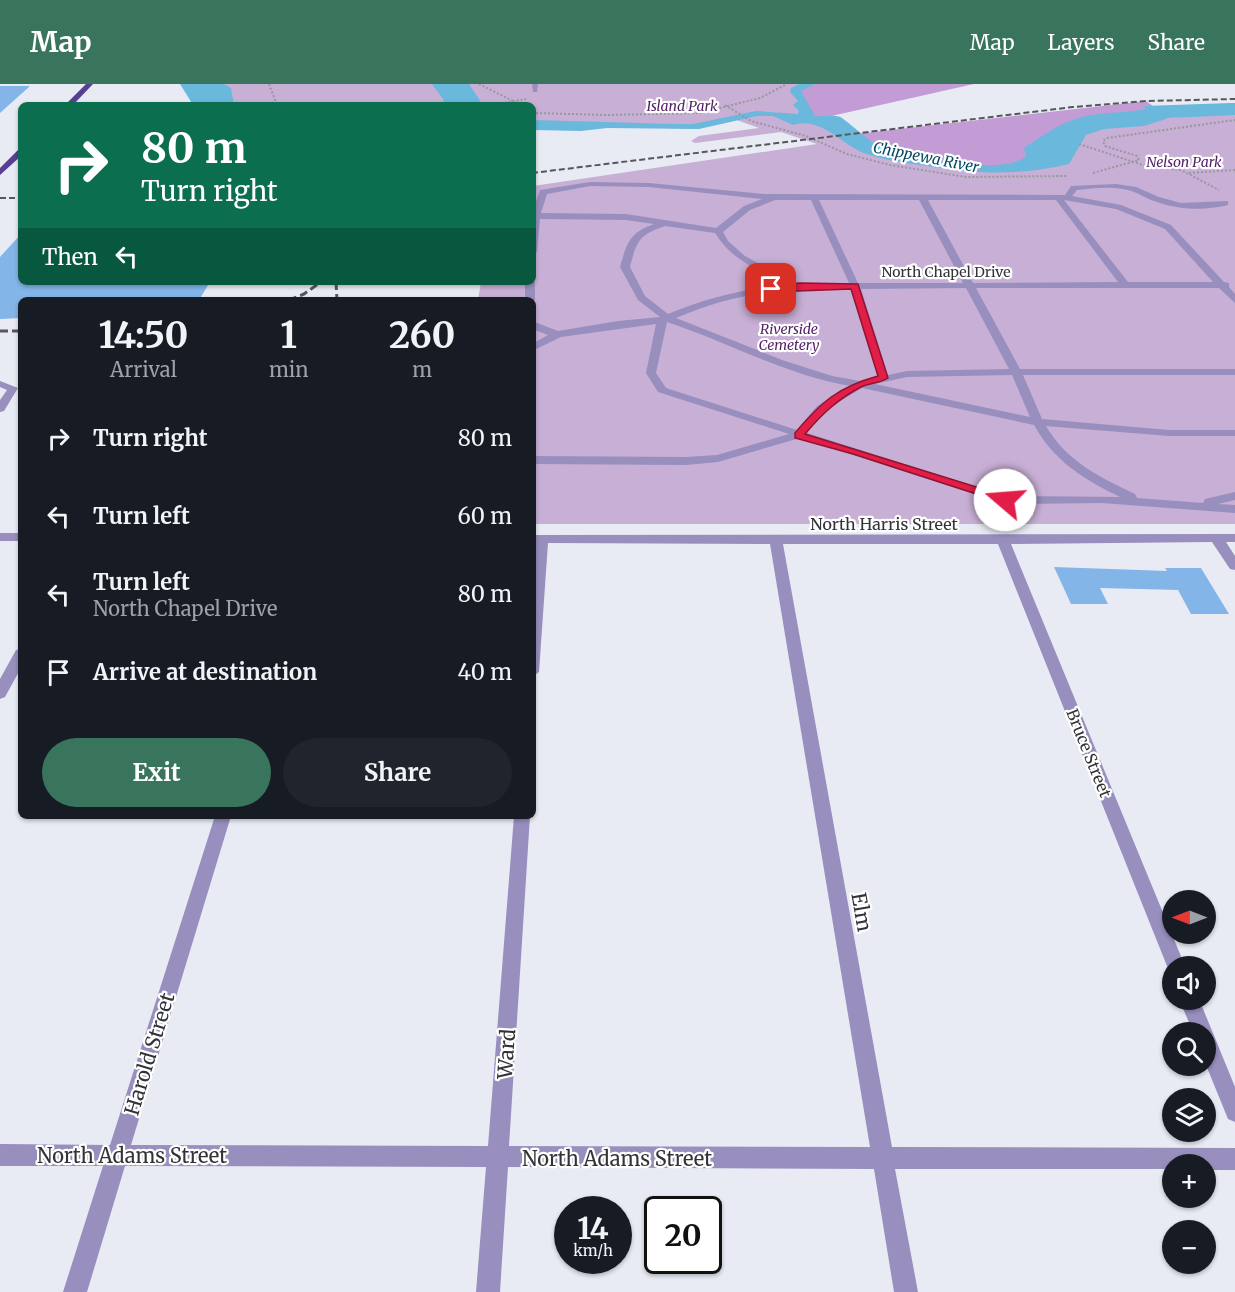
<!DOCTYPE html>
<meta charset="utf-8">
<style>
:root{--surface:#171b24;--page:#20242c;--text:#f1f3f6;--muted:#9ea1a6;--accent:#39745d}
body{margin:0;font-family:Merriweather,serif;background:var(--page);color:var(--text);height:100vh;display:flex;flex-direction:column;font-size:22px;white-space:nowrap}
*{box-sizing:border-box;margin:0}
p{font-size:20px;color:var(--muted)}
.icon{flex:none;width:33px;height:33px;fill:none;stroke:currentColor;stroke-width:2;stroke-linecap:round;stroke-linejoin:round}
.map{position:relative;flex:1;overflow:hidden}
.side{position:absolute;left:18px;top:213px;width:518px;height:522px;display:flex;flex-direction:column;background:var(--surface);border-radius:9px;box-shadow:0 2px 4px #0004}
.side>*{flex:none}
.banner{position:absolute;left:18px;top:18px;width:518px;height:183px;border-radius:9px;box-shadow:0 2px 4px #0004;background:#0b6e4f;color:#fff;overflow:hidden}
.needle{width:39px;rotate:270deg}
.fabs{position:absolute;left:1162px;top:806px;display:grid;gap:12px}
.fabs a{display:grid;place-items:center;width:54px;height:54px;border-radius:50%;background:var(--surface);box-shadow:0 2px 4px #0004;font-size:30px}
.speed{position:absolute;left:554px;top:1112px;display:flex;gap:12px;font-size:30px;font-weight:700;text-align:center}
.speed>*{display:grid;place-content:center;width:78px;height:78px;border-radius:50%;background:var(--surface);box-shadow:0 2px 4px #0004;line-height:1}
.speed small{font-size:15px;font-weight:400}
.speed .limit{border:3px solid #111;border-radius:9px;background:#fff;color:#111}
.pin{position:absolute;display:grid;place-items:center;width:51px;height:51px;color:#fff;margin:-26px;border-radius:12px;box-shadow:0 3px 9px #0006}
.me{position:absolute;width:66px;margin:-33px;rotate:288deg;stroke-linejoin:round;filter:drop-shadow(0 0 4px #0008)}
.turn{display:flex;align-items:center;gap:21px;height:126px;padding:0 24px;font-size:27px}
.turn .icon{width:78px;height:78px;stroke-width:2.5}
.turn b{display:block;font-size:42px;line-height:51px}
.then{display:flex;align-items:center;height:57px;padding:0 24px;background:#0003;gap:12px;font-size:22px}
.eta{display:flex;justify-content:space-evenly;align-items:center;height:102px;text-align:center}
.eta b{font-size:36px;font-weight:700;line-height:42px}
.action{display:flex;gap:12px;margin-top:auto;padding:12px 24px}
.action a{flex:1;height:69px;border-radius:36px;background:var(--accent);color:#fff;font-size:24px;font-weight:700;line-height:69px;text-align:center}
.action a+a{background:var(--page);color:var(--text)}
ul{padding:0;list-style:none}
li{display:flex;align-items:center;gap:18px;height:78px;padding:0 24px}
li div{flex:1}
li b{display:block;font-size:22px}
li em{font-style:normal}
header{display:flex;align-items:center;gap:36px;box-sizing:border-box;height:84px;padding:0 30px;background:var(--accent);color:#fff}
header strong{font-size:28px}
nav{display:flex;gap:33px;margin-inline-start:auto;font-size:21px}
.map>svg:first-child{display:block}
.green{fill:#c8afd5}
.forest{fill:#c39cd6}
.water{fill:#6ab8dc}
.building{fill:#83b5e9}
.lines{fill:none;stroke-linecap:round;stroke-linejoin:round}
.path{stroke:#96989e;stroke-width:2;stroke-dasharray:2 2;stroke-linecap:butt}
.minor{fill:#988fbe;fill-rule:evenodd}
.major{fill:#574092;fill-rule:evenodd}
.rail-far1{stroke:#56575b;stroke-width:2;stroke-dasharray:6 3;stroke-linecap:butt}
.rail{stroke:#56575b;stroke-width:3;stroke-dasharray:8 4;stroke-linecap:butt}
.route{fill:#e11d48;stroke:#92132f;stroke-width:1.5}
.labels{text-anchor:middle;dominant-baseline:central;stroke-width:4.5;stroke-linejoin:round;paint-order:stroke}
.far-park-label{font-size:14px;font-style:italic;fill:#501f64;stroke:#fff}
.far-street-label{font-size:14px;fill:#323336;stroke:#fff}
.far-water-label{font-size:15px;font-style:italic;fill:#034861;stroke:#fff}
.street-label{font-size:16px;fill:#323336;stroke:#fff}
.near-street-label{font-size:20px;fill:#323336;stroke:#fff}
</style>
<header>
<strong>Map</strong>
<nav><a>Map</a><a>Layers</a><a>Share</a></nav>
</header>
<div class="map">
<svg width="1235" height="1208" viewBox="0 0 1235 1208">
<rect width="100%" height="100%" fill="#e8ebf4"/>
<polygon class="green" points="202,0 809,0 803,21 874,66 1235,27 1235,440 533,440 532,216 478,216 481,198 532,198 533,102 817,60 781,48 695,59 691,57 699,52 759,44 734,35 691,45 533,39 532,21 219,21"/>
<g class="forest">
<polygon points="808,0 974,0 818,35 810,32 797,7"/>
<polygon points="1146,17 1161,28 1073,45 1043,84 980,85 928,79 847,51"/>
</g>
<g class="water">
<polygon points="180,0 224,0 231,4 234,21 193,21"/>
<polygon points="432,0 469,0 483,21 444,21 443,15"/>
<path d="M 799,0 L 815,0 L 801,7 L 815,32 C 822,33 836,30 842,34 C 855,43 868,58 883,63 C 910,73 1005,93 1026,72 L 1024,64 C 1039,54 1056,42 1072,36 C 1095,27 1123,30 1146,25 L 1144,22 L 1231,19 L 1235,19 L 1235,31 L 1169,34 L 1144,42 L 1104,45 L 1086,51 L 1069,80 C 1020,92 976,90 927,82 C 906,79 884,76 864,69 C 841,60 820,32 793,41 L 773,32 L 757,32 L 699,45 L 607,44 L 581,47 L 533,46 L 533,36 L 674,40 L 693,40 L 756,27 L 798,30 L 799,27 L 793,21 L 798,17 L 790,8 L 791,4 Z"/>
</g>
<g class="building">
<polygon points="0,2 30,2 0,29"/>
<polygon points="21,150 21,198 210,198 199,216 21,216 21,234 0,235 0,173"/>
<polygon points="1054,483 1167,487 1165,484 1201,484 1229,530 1191,530 1178,506 1100,504 1108,520 1071,520"/>
</g>
<g class="lines">
<g class="path">
<polyline points="269,0 277,21"/>
<polyline points="479,0 513,17 515,21"/>
<polyline points="493,21 526,15"/>
<polyline points="725,21 751,37 806,52 847,70 890,81 966,93 1068,92"/>
<polyline points="532,29 607,31 700,29 760,14 787,0"/>
<polyline points="1079,60 1149,83 1181,86 1219,106"/>
<polyline points="1093,89 1139,76 1137,72 1105,62 1103,57 1107,54 1235,36"/>
<polyline points="1189,89 1235,86"/>
</g>
<g class="minor">
<polygon points="532,0 538,0 537,8 533,8"/>
<path d="M 590,98 L 649,99 L 764,110 L 1065,111 L 1071,102 L 1116,100 L 1136,103 L 1159,113 L 1181,119 L 1228,117 L 1228,121 C 1203,127 1178,126 1154,117 C 1145,114 1137,108 1128,106 C 1111,102 1093,104 1077,106 L 1072,112 L 1121,121 L 1171,141 L 1224,198 L 1229,199 L 1229,203 L 1235,210 L 1235,219 L 1219,204 L 976,204 L 1020,285 L 1235,285 L 1235,291 L 1023,291 L 1042,335 L 1169,346 L 1235,346 L 1235,352 L 1169,352 L 1046,342 C 1067,378 1100,393 1135,410 L 1137,414 L 1203,419 L 1205,415 L 1235,408 L 1235,416 L 1218,420 L 1235,421 L 1235,429 L 1102,419 L 1005,420 L 800,354 L 718,378 L 686,381 L 532,380 L 532,372 L 686,373 L 717,371 L 789,350 L 658,308 L 646,289 L 656,240 L 561,253 L 532,267 L 532,260 L 548,251 L 532,245 L 532,237 L 558,247 L 618,237 L 660,233 L 638,216 L 620,183 C 627,159 629,149 654,140 L 626,136 L 540,135 L 537,168 L 532,171 L 532,129 L 540,106 ZM 590,102 L 649,103 L 762,115 L 744,122 L 716,144 L 626,130 L 541,129 L 547,110 ZM 775,116 L 811,116 L 849,199 L 796,200 L 745,172 L 728,157 L 723,148 L 750,126 ZM 819,116 L 919,116 L 963,199 L 858,199 ZM 928,116 L 1056,116 L 1118,198 L 973,199 ZM 1064,116 L 1116,125 L 1165,145 L 1213,198 L 1128,198 ZM 665,142 L 715,149 C 732,177 758,185 784,201 C 743,205 706,214 668,230 L 645,212 L 630,183 C 637,156 639,151 665,142 ZM 966,204 L 1009,285 L 907,287 L 888,291 L 861,205 ZM 800,205 L 851,205 L 878,293 L 860,297 L 832,292 L 782,276 L 676,234 C 720,215 752,209 800,205 ZM 667,238 C 728,258 786,291 850,302 L 817,322 L 797,346 L 666,304 L 656,289 ZM 1012,291 L 1030,333 L 875,300 L 907,293 ZM 862,304 L 1034,341 C 1054,377 1083,395 1120,413 L 1006,412 L 807,349 L 825,326 Z"/>
<polygon points="532,196 535,198 535,216 532,218 532,216 525,216 525,198 532,198"/>
<polygon points="0,297 18,304 4,327 0,328 0,316 7,306 0,303"/>
<rect x="0" y="449" width="21" height="8"/>
<polygon points="1235,450 1235,458 1226,458 1235,472 1235,486 1230,485 1212,458 1011,460 1185,882 1173,882 1173,890 1169,888 1167,882 998,460 783,460 892,1063 1235,1064 1235,1086 1206,1086 1206,1080 1173,1080 1173,1085 895,1085 918,1208 894,1208 874,1085 508,1083 500,1208 476,1208 486,1083 125,1082 87,1208 63,1208 103,1082 0,1082 0,1060 110,1061 215,732 231,732 131,1061 488,1062 514,732 530,732 509,1062 870,1063 770,460 548,459 539,588 532,593 532,492 535,459 532,459 532,451"/>
<polygon points="21,565 21,584 5,613 0,615 0,595 16,566"/>
<polygon points="1179,915 1199,915 1235,1003 1235,1038 1228,1035 1206,981 1206,948 1193,948"/>
</g>
<g class="major">
<polygon points="86,0 93,0 73,21 65,21"/>
<polygon points="18,66 21,66 21,72 0,91 0,84"/>
</g>
<g class="rail-far1">
<polyline points="532,89 1073,23 1146,17 1235,15"/>
<polyline points="0,114 21,114"/>
</g>
<g class="rail">
<polyline points="336,198 337,216"/>
<polyline points="289,216 304,210 321,198"/>
<polyline points="0,247 21,247"/>
</g>
</g>
<path class="route" d="M 800,199 L 858,200 L 888,294 C 881,299 870,299 861,303 C 838,315 822,330 805,350 L 1009,413 L 1009,418 L 1001,418 L 853,370 L 795,354 L 795,349 C 821,318 838,303 878,292 L 851,205 L 771,208 L 767,205 L 771,202 Z"/>
<g class="labels">
<g class="far-park-label">
<text x="682" y="22">Island Park</text>
<text x="1184" y="78">Nelson Park</text>
<text x="789" y="245">Riverside<tspan x="789" dy="16">Cemetery</tspan></text>
</g>
<g class="far-street-label">
<text x="946" y="188">North Chapel Drive</text>
</g>
<g class="far-water-label">
<text transform="translate(926 73) rotate(11)">Chippewa River</text>
</g>
<g class="street-label">
<text x="884" y="440">North Harris Street</text>
<text transform="translate(1089 669) rotate(68)">Bruce Street</text>
</g>
<g class="near-street-label">
<text transform="translate(862 828) rotate(80)">Elm</text>
<text transform="translate(149 970) rotate(-73)">Harold Street</text>
<text transform="translate(506 970) rotate(-86)">Ward</text>
<text x="132" y="1071">North Adams Street</text>
<text x="617" y="1074">North Adams Street</text>
</g>
</g>
</svg>
<div class="fabs">
<a><svg class="needle" viewBox="-14 -14 28 28"><path d="M0-13l5 13h-10z" fill="#e53935"/><path d="M0 13l5-13h-10z" fill="#9ea1a6"/></svg></a>
<a><svg class="icon" aria-label="sound" viewBox="0 0 24 24"><path d="M4 9h4l5-4v14l-5-4H4zM17 9q2 3 0 6"/></svg></a>
<a><svg class="icon" aria-label="search" viewBox="0 0 24 24"><circle cx="10" cy="10" r="6"/><path d="M15 15l6 6"/></svg></a>
<a><svg class="icon" aria-label="layers" viewBox="0 0 24 24"><path d="M12 4l9 5-9 5-9-5zM3 14l9 5 9-5"/></svg></a>
<a>+</a>
<a>−</a>
</div>
<div class="speed"><div>14<small>km/h</small></div><div class="limit">20</div></div>
<div class="pin" style="left:771px;top:205px;background:#d93025"><svg class="icon" aria-label="arrive" viewBox="0 0 24 24"><path d="M6 21V4h12l-3 4 3 4H6"/></svg></div>
<svg class="me" style="left:1005px;top:416px" viewBox="-20 -20 40 40"><circle r="19" fill="#fff"/><path d="M0-13L10 11 0 6-10 11z" fill="#e11d48"/></svg>
<div class="banner">
<div class="turn"><svg class="icon" aria-label="right" viewBox="0 0 24 24"><path d="M7 20v-9h11M14 6l5 5-5 5"/></svg><div><b>80 m</b>Turn right</div></div>
<div class="then">Then<svg class="icon" aria-label="left" viewBox="0 0 24 24"><path d="M17 20v-9H6M10 6l-5 5 5 5"/></svg></div>
</div>
<section class="side">
<div class="eta">
<div><b>14:50</b><p>Arrival</p></div>
<div><b>1</b><p>min</p></div>
<div><b>260</b><p>m</p></div>
</div>
<ul>
<li><svg class="icon" aria-label="right" viewBox="0 0 24 24"><path d="M7 20v-9h11M14 6l5 5-5 5"/></svg><div><b>Turn right</b></div><em>80 m</em></li>
<li><svg class="icon" aria-label="left" viewBox="0 0 24 24"><path d="M17 20v-9H6M10 6l-5 5 5 5"/></svg><div><b>Turn left</b></div><em>60 m</em></li>
<li><svg class="icon" aria-label="left" viewBox="0 0 24 24"><path d="M17 20v-9H6M10 6l-5 5 5 5"/></svg><div><b>Turn left</b><p>North Chapel Drive</p></div><em>80 m</em></li>
<li><svg class="icon" aria-label="arrive" viewBox="0 0 24 24"><path d="M6 21V4h12l-3 4 3 4H6"/></svg><div><b>Arrive at destination</b></div><em>40 m</em></li>
</ul>
<div class="action"><a>Exit</a><a>Share</a></div>
</section>
</div>
